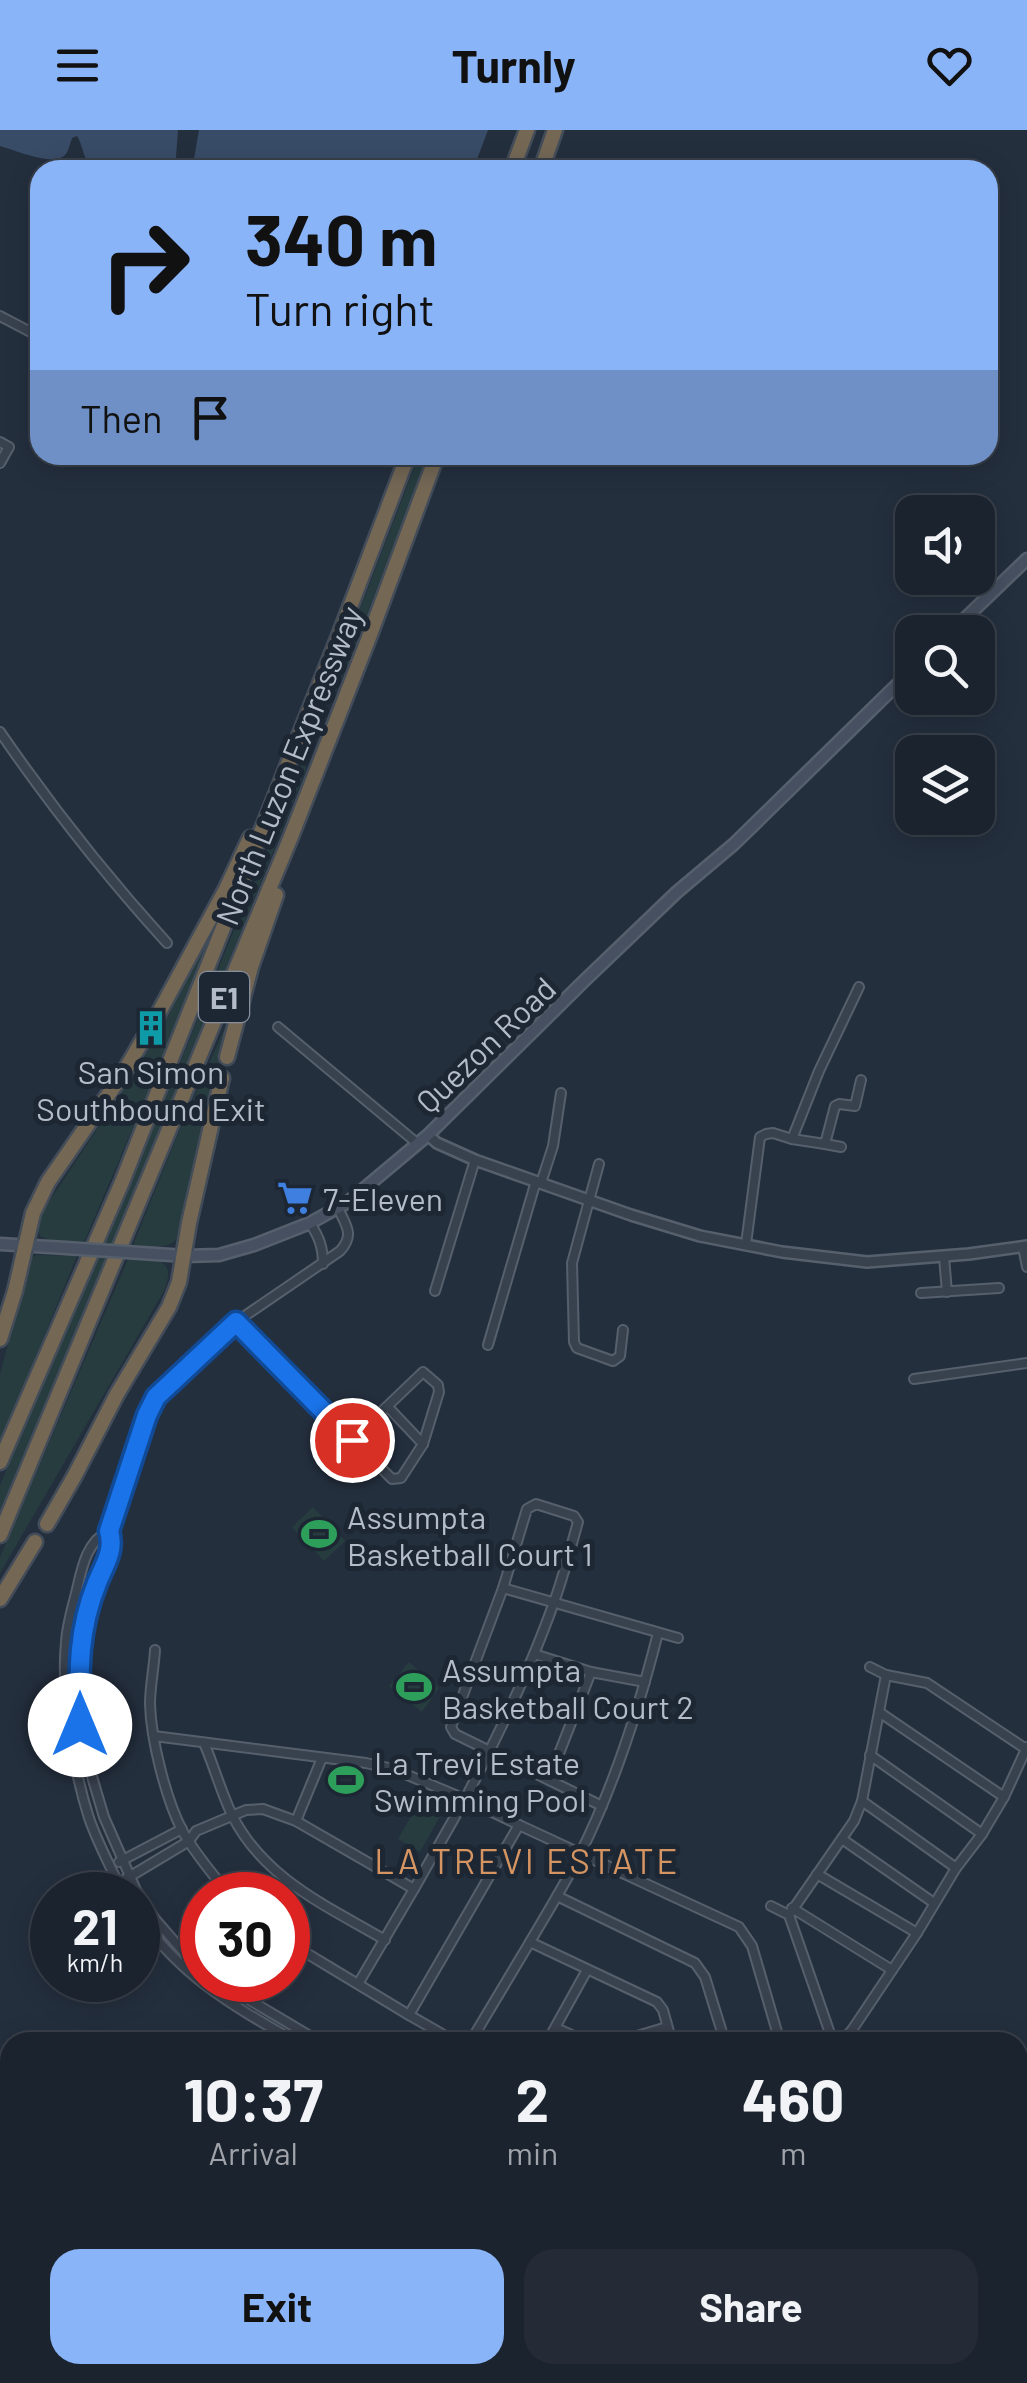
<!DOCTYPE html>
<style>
:root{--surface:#1b232e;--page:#242b36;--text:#f1f3f6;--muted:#a0a4aa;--line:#39404a;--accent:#8ab4f8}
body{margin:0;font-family:Barlow,sans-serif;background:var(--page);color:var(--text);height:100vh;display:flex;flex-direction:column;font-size:38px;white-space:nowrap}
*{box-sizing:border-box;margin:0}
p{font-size:32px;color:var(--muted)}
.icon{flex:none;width:55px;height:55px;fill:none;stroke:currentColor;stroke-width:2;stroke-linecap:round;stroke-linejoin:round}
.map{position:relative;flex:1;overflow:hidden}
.sheet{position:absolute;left:0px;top:1902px;width:1028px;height:352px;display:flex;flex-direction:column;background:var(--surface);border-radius:30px 30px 0 0;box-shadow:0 5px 25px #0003,0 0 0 2px var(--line)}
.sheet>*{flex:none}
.top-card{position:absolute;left:30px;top:30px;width:968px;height:305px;border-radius:30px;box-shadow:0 5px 25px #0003,0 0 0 2px var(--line);background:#8ab4f8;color:#111;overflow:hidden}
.buttons{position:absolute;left:895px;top:365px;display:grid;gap:20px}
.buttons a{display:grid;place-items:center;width:100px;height:100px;border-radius:20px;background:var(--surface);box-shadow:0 5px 25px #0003,0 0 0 2px var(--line);font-size:50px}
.speed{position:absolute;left:30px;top:1742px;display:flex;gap:20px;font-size:50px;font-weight:700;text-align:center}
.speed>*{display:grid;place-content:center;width:130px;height:130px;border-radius:50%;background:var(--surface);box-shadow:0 5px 25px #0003,0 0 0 2px var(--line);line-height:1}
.speed small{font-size:25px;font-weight:400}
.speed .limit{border:15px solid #d22;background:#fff;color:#111}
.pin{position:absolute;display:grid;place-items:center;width:85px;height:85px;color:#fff;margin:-42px;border:5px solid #fff;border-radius:50%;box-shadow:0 2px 10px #0007}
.me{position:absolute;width:110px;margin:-55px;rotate:0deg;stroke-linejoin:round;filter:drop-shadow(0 0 8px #0008)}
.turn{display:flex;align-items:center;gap:35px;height:210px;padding:0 50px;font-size:45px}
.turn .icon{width:130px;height:130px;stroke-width:2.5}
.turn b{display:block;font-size:70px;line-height:85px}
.then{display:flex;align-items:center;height:95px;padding:0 50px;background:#0003;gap:20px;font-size:38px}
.eta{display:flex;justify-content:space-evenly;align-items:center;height:170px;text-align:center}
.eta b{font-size:60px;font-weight:700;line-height:70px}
.action{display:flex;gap:20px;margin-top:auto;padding:20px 50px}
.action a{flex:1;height:115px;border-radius:30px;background:var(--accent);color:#111;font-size:40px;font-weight:700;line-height:115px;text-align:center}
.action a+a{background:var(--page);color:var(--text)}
header{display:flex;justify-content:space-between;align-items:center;height:130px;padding:0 50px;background:var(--accent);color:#111;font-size:45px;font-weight:700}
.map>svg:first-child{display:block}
.green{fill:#263c3f}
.water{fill:#394c67}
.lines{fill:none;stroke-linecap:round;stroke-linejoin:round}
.minor-casing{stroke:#565f6c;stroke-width:12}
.tertiary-casing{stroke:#565f6c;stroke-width:14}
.secondary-casing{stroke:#565f6c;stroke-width:15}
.motorway-casing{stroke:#434c59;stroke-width:19}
.minor{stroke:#38414e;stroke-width:8}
.tertiary{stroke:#38414e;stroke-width:9}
.secondary{stroke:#465061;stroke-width:10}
.motorway{stroke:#746855;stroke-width:14}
.secondary-bridge-casing{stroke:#565f6c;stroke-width:15;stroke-linecap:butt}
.secondary-bridge{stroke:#465061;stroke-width:10}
.route-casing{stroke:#114b97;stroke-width:25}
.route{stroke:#1a73e8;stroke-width:18}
.labels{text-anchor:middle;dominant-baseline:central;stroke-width:10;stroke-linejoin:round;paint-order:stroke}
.shield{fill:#1d2633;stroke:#878f9c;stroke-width:2.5}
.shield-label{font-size:30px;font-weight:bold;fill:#b4bcc9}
.street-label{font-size:32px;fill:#b4bcc9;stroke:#1d2633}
.poi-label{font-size:32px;fill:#b4bcc9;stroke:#1d2633;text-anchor:start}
.neighbourhood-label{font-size:35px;letter-spacing:2.5px;fill:#d59563;stroke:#1d2633}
</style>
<header><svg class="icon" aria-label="menu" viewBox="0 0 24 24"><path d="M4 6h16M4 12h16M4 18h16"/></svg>Turnly<svg class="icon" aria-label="heart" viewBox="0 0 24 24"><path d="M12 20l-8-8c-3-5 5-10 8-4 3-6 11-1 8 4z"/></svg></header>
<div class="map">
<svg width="1027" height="2253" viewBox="0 0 1027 2253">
<rect width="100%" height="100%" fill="#242f3e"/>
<g class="green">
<polygon points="419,325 428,325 346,539 335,564 330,567 330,558"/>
<polygon points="302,633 305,634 306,640 154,1017 0,1380 0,1355 171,955"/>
<polygon points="218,786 162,930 84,1112 49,1110 40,1106 35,1095 39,1087 133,945 170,883 211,796"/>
<path d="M 232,882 L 180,1104 C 171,1122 150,1116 133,1115 L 184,989 Z"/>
<polygon points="36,1125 77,1126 0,1313 0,1245 29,1130"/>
<path d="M 128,1129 C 154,1130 178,1126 164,1161 L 0,1443 L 0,1427 Z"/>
<polygon points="313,1377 345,1411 324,1431 292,1397"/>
<polygon points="409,1532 439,1558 422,1582 389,1556"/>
<polygon points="421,1669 443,1681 420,1722 398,1709"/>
</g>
<g class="water">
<path d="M 0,0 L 178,0 L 175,40 C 161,40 100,43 91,36 C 83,29 83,15 77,6 L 72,8 C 71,11 68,22 66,24 C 55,38 15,20 0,16 Z"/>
<polygon points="199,0 488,0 473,40 192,40"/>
</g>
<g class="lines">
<defs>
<g id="minor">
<polyline points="0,186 40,207"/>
<polyline points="0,312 9,317 0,333"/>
<path d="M 0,602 C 51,676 106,746 167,813"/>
<polyline points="278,897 418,1014"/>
<polyline points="792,1009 819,941 859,857"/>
<polyline points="825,1014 841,1017"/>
<polyline points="599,1034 572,1133 574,1212 577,1218 613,1231 620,1226 623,1200"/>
<polyline points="541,1053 553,1016 561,963"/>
<path d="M 310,1093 C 319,1107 323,1117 323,1134"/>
<polyline points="746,1114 760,1007 766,1004 773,1003 792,1009 825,1014 835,976 839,974 855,976 861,950"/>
<polyline points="1023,1117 1027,1137"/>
<polyline points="944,1127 947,1162"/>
<polyline points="435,1161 475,1030"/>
<polyline points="921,1163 999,1158"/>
<polyline points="236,1192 392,1349 401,1348 423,1314 439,1262 438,1255 423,1242 352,1310"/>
<polyline points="488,1215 536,1051"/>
<polyline points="914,1249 1027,1233"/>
<polyline points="388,1277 423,1314"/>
<path d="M 109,1401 C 87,1411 82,1437 77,1459 C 73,1476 67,1494 66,1512 C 61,1564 73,1638 89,1688 C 98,1714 112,1740 124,1765"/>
<polyline points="503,1458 678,1508"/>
<path d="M 658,1503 C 639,1578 615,1654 580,1724 C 565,1754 547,1783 530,1812 L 657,1872 L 663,1880 L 672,1912"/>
<path d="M 155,1520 C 154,1538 150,1556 150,1574 C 151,1610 166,1670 183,1702 C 195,1724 214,1745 229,1765"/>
<polyline points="534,1524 591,1542 645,1552"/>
<polyline points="870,1537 886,1545 927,1553 1026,1619"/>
<polyline points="879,1582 1004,1667"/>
<path d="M 154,1606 L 366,1633 L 393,1639 L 465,1669 C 498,1606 529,1542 553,1475 C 563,1448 570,1420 578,1392 L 574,1386 L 536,1374 L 527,1379 L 503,1458 L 451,1597 L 455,1604 L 602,1676"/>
<path d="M 204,1613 C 214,1636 221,1662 232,1685 C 264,1749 327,1776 385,1810"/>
<polyline points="870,1625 982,1704"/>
<polyline points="549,1649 591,1542"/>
<polyline points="862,1671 956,1738"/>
<polyline points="296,1691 322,1628"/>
<polyline points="519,1695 739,1797 752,1816 780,1912"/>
<polyline points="842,1709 934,1773"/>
<polyline points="119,1732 182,1699"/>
<polyline points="817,1744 917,1803"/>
<polyline points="119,1753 189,1711 196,1701 246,1680 263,1679 296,1691 414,1759 465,1669 519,1695 409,1885 456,1912 467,1907 475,1912"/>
<polyline points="557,1766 695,1833 705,1847 725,1912"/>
<polyline points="771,1776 789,1785"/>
<polyline points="792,1778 892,1840"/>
<path d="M 138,1785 C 183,1848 230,1874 296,1912"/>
<polyline points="288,1812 409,1885"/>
<path d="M 202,1839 L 187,1826 L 155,1789 L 136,1760 L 104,1687 L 85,1623 L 80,1595 L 79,1512 L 91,1470 L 109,1427 L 111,1409 L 109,1401 L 147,1285 L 156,1267 L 236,1192 L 340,1121 C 355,1104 346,1096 338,1078"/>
<polyline points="216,1850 320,1912"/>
<polyline points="358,1854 414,1759"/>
<polyline points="556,1898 587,1912"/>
<polyline points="472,1909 530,1812"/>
<polyline points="547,1912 587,1840"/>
<polyline points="617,1912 667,1897"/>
<polyline points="833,1912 789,1785 854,1691 862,1671 886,1545"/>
<polyline points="836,1912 846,1907 852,1900 917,1803 956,1738 982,1704 1004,1667 1027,1617"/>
<polyline points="1018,1979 1027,1978"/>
<polyline points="138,2245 152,2253"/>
<polyline points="224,2245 238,2253"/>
<polyline points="313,2245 326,2253"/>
<polyline points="396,2245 410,2253"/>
<polyline points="95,2253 100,2245"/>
<polyline points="276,2253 281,2245"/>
<polyline points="452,2253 457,2245"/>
</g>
<polyline id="tertiary" points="428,1005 437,1013 475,1030 631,1085 700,1106 782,1122 867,1132 969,1124 1027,1116"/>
<g id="secondary">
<polyline points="951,502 1027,429"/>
<polyline points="0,1114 66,1118"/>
<polyline points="156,1124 185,1126 219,1125 254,1115 310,1093 348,1072 428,1005 584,851 677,762 734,714 912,540"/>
</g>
<g id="motorway">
<polyline points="512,40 527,0"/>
<polyline points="541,40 555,0"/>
<polyline points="156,888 226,759 250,708"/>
<polyline points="227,927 251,837 276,765"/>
<polyline points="0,1209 15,1161 33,1083 48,1052 124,942 145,906"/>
<polyline points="0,1332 122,1052 339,506 408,325"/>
<polyline points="47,1394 74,1347 117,1264 169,1177 179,1152 189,1093 222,948"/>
<polyline points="0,1405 290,709 368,510 437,325"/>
<polyline points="0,1469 35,1412"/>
</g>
</defs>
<use href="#minor" class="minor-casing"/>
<use href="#tertiary" class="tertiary-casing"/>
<use href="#secondary" class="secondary-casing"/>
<use href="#motorway" class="motorway-casing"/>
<use href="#minor" class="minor"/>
<use href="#tertiary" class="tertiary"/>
<use href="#secondary" class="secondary"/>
<use href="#motorway" class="motorway"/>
<defs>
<polyline id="secondary-bridge" points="66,1118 156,1124"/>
</defs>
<use href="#secondary-bridge" class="secondary-bridge-casing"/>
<use href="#secondary-bridge" class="secondary-bridge"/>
</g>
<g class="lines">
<defs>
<path id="route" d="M 80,1595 C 79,1544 77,1502 97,1453 C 104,1435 115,1421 109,1401 L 147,1285 L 156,1267 L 236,1192 L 352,1310"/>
</defs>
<use href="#route" class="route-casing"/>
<use href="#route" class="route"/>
</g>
<defs>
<symbol id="building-bare" viewBox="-9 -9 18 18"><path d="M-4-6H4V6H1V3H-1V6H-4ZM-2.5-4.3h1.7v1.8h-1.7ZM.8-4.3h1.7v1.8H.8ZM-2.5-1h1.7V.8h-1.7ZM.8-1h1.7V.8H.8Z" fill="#0f9aa8" stroke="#1d2633" stroke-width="2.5" paint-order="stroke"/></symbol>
<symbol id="supermarket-bare" viewBox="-9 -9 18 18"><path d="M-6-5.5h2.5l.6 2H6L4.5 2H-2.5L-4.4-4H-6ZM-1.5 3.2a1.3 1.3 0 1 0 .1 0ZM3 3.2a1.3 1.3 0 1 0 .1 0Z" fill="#3f7fe0" stroke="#1d2633" stroke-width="2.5" paint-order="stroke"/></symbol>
<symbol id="stadium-bare" viewBox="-9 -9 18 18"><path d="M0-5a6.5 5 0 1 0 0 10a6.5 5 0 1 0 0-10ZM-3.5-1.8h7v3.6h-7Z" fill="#2e9e5b" stroke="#1d2633" stroke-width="2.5" paint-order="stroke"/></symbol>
</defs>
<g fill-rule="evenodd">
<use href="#building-bare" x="126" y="873" width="50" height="50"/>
<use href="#supermarket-bare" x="270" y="1043" width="50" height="50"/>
<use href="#stadium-bare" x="294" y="1379" width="50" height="50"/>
<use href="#stadium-bare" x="389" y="1532" width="50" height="50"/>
<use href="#stadium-bare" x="321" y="1625" width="50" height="50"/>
</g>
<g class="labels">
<rect class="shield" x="199" y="842" width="50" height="50" rx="8"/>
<g class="shield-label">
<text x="224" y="867">E1</text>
</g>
<g class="street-label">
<text transform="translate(288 635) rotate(-68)">North Luzon Expressway</text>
<text transform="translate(485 914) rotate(-44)">Quezon Road</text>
</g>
<g class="poi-label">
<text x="151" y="941" text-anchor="middle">San Simon<tspan x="151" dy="37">Southbound Exit</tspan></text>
<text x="323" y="1068">7-Eleven</text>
<text x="347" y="1386">Assumpta<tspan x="347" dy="37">Basketball Court 1</tspan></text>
<text x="442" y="1539">Assumpta<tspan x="442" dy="37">Basketball Court 2</tspan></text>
<text x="374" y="1632">La Trevi Estate<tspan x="374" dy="37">Swimming Pool</tspan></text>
</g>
<g class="neighbourhood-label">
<text x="527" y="1730">LA TREVI ESTATE</text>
</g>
</g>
</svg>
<div class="buttons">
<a><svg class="icon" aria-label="sound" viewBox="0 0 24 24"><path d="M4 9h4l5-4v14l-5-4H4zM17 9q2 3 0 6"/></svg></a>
<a><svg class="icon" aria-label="search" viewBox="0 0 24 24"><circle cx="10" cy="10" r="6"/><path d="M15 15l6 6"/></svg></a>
<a><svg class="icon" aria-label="layers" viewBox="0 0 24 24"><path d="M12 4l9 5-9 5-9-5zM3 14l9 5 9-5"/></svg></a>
</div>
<div class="speed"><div>21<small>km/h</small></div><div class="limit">30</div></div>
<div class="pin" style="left:352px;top:1310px;background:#d93025"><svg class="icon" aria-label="arrive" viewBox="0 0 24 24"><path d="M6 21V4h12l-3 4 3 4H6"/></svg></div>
<svg class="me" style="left:80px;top:1595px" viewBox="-20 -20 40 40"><circle r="19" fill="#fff"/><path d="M0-13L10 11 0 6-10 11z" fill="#1a73e8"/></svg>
<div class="top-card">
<div class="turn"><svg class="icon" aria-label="right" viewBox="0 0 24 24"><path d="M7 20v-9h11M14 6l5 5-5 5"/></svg><div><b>340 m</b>Turn right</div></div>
<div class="then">Then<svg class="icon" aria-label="arrive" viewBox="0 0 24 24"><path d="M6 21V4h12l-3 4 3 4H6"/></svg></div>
</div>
<section class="sheet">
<div class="eta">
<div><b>10:37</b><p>Arrival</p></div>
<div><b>2</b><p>min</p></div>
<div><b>460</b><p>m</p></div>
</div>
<div class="action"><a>Exit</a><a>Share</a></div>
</section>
</div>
